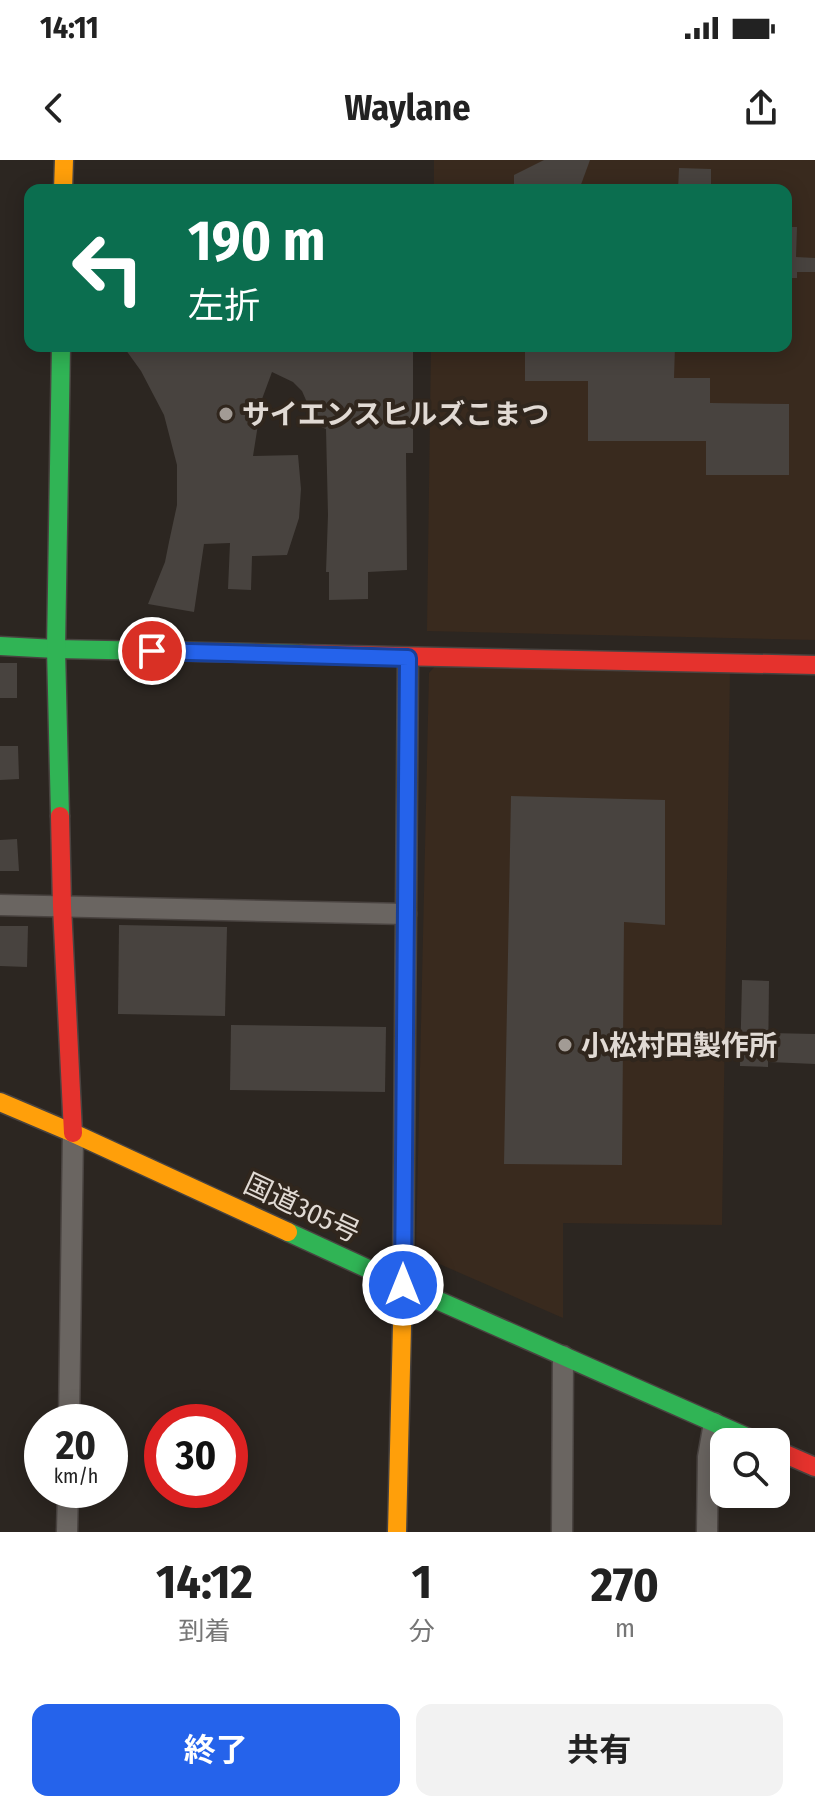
<!DOCTYPE html>
<html lang="ja">
<meta charset="utf-8">
<style>
:root{--surface:#fff;--page:#f2f2f2;--text:#222;--muted:#767676;--accent:#2563eb}
body{margin:0;font-family:"Fira Sans Condensed","Noto Sans JP",sans-serif;background:var(--page);color:var(--text);height:100vh;display:flex;flex-direction:column;font-size:30px;white-space:nowrap}
*{box-sizing:border-box;margin:0}
p{font-size:26px;color:var(--muted)}
.icon{flex:none;width:44px;height:44px;fill:none;stroke:currentColor;stroke-width:2;stroke-linecap:round;stroke-linejoin:round}
.map{position:relative;height:1372px;overflow:hidden}
.sheet{display:flex;flex-direction:column;background:var(--surface);flex:1}
.sheet>*{flex:none}
.guide{position:absolute;left:24px;top:24px;width:768px;height:168px;border-radius:16px;box-shadow:0 4px 20px #0003;background:#0b6e4f;color:#fff;overflow:hidden}
.controls{position:absolute;left:710px;top:1268px;display:grid;gap:16px}
.controls a{display:grid;place-items:center;width:80px;height:80px;border-radius:16px;background:var(--surface);box-shadow:0 4px 20px #0003;font-size:40px}
.speed{position:absolute;left:24px;top:1244px;display:flex;gap:16px;font-size:40px;font-weight:700;text-align:center}
.speed>*{display:grid;place-content:center;width:104px;height:104px;border-radius:50%;background:var(--surface);box-shadow:0 4px 20px #0003;line-height:1}
.speed small{font-size:20px;font-weight:400}
.speed .limit{border:12px solid #d22;background:#fff;color:#111}
.pin{position:absolute;display:grid;place-items:center;width:68px;height:68px;color:#fff;margin:-34px;border:4px solid #fff;border-radius:50%;box-shadow:0 2px 8px #0007}
.me{position:absolute;width:88px;margin:-44px;rotate:0deg;stroke-linejoin:round;filter:drop-shadow(0 0 6px #0008)}
.turn{display:flex;align-items:center;gap:28px;height:168px;padding:0 32px;font-size:36px}
.turn .icon{width:104px;height:104px;stroke-width:2.5}
.turn b{display:block;font-size:56px;line-height:68px}
.eta{display:flex;justify-content:space-evenly;align-items:center;height:136px;text-align:center}
.eta b{font-size:48px;font-weight:700;line-height:56px}
.action{display:flex;gap:16px;margin-top:auto;padding:16px 32px}
.action a{flex:1;height:92px;border-radius:16px;background:var(--accent);color:#fff;font-size:32px;font-weight:700;line-height:92px;text-align:center}
.action a+a{background:var(--page);color:var(--text)}
.status{display:flex;justify-content:space-between;align-items:center;height:56px;padding:0 40px;background:var(--surface);direction:ltr}
.status svg{height:22px;fill:currentColor}
header{display:flex;justify-content:space-between;align-items:center;height:104px;padding:0 32px;background:var(--surface);font-size:36px;font-weight:700}
.map>svg:first-child{display:block}
.built{fill:#392a1e}
.building{fill:#48433f}
.lines{fill:none;stroke-linecap:round;stroke-linejoin:round}
.street-casing{stroke:#494340;stroke-width:23}
.fast-casing{stroke:#494340;stroke-width:21}
.slow-casing{stroke:#494340;stroke-width:21}
.jam-casing{stroke:#494340;stroke-width:21}
.street{stroke:#6a6561;stroke-width:20}
.fast{stroke:#30b455;stroke-width:18}
.slow{stroke:#ff9f0a;stroke-width:18}
.jam{stroke:#e5322d;stroke-width:18}
.route-casing{stroke:#184099;stroke-width:20}
.route{stroke:#2563eb;stroke-width:14}
.poi-dot{fill:#a29b95;stroke:#30261d;stroke-width:3}
.labels{text-anchor:middle;dominant-baseline:central;stroke-width:8;stroke-linejoin:round;paint-order:stroke}
.poi-label{font-size:28px;font-weight:bold;fill:#e1dad4;stroke:#30261d;text-anchor:start}
.street-label{font-size:28px;fill:#e1dad4;stroke:#30261d}
</style>
<div class="status"><b>14:11</b><svg viewBox="0 0 49 12"><path d="M0 12V9h3v3zM5 12V6h3v6zM10 12V3h3v9zM15 12V0h3v12zM26 1h20v11H26zM47 4h2v5h-2z"/></svg></div>
<header><svg class="icon" aria-label="back" viewBox="0 0 24 24"><path d="M15 5l-7 7 7 7"/></svg>Waylane<svg class="icon" aria-label="share" viewBox="0 0 24 24"><path d="M12 15V3M7 8l5-5 5 5M5 13v7h14v-7"/></svg></header>
<div class="map">
<svg width="815" height="1372" viewBox="0 0 815 1372">
<rect width="100%" height="100%" fill="#2c2621"/>
<g class="built">
<polygon points="434,0 815,0 815,480 427,471 431,186 786,186 786,30 434,30"/>
<polygon points="438,503 730,511 722,1065 563,1063 563,1158 428,1099 416,1085 429,513"/>
</g>
<g class="building">
<polygon points="544,0 590,0 579,30 514,30 514,15"/>
<polygon points="679,8 711,9 711,30 678,30"/>
<polygon points="786,67 797,67 796,97 815,98 815,112 797,112 797,118 786,118"/>
<polygon points="123,186 413,186 413,293 406,293 407,410 368,412 368,439 329,440 329,412 326,412 328,355 326,269 314,264 309,247 302,231 293,222 272,212 262,239 253,296 298,295 301,329 299,358 287,395 252,396 251,430 228,429 230,383 204,384 194,452 148,444 165,402 169,382 177,345 177,305 164,255 141,211"/>
<polygon points="525,186 675,186 674,218 710,218 710,243 789,244 789,315 706,315 706,281 588,281 588,221 525,221"/>
<rect x="0" y="503" width="17" height="35"/>
<polygon points="0,586 18,586 19,619 0,620"/>
<polygon points="511,636 665,640 665,765 624,762 622,1005 504,1004"/>
<polygon points="17,679 19,711 0,711 0,680"/>
<polygon points="119,765 227,767 225,856 118,854"/>
<polygon points="0,766 28,766 27,807 0,806"/>
<polygon points="742,820 769,821 768,907 740,906"/>
<polygon points="231,865 386,867 385,932 230,930"/>
<polygon points="770,873 815,874 815,904 769,902"/>
</g>
<g class="lines">
<defs>
<g id="street">
<polyline points="0,745 406,754"/>
<polyline points="403,1125 408,498"/>
<polyline points="69,1262 73,973"/>
<polyline points="67,1372 68,1330"/>
<polyline points="562,1372 563,1196"/>
<polyline points="707,1372 708,1297 714,1263"/>
</g>
<g id="fast">
<polyline points="0,486 56,489 301,494"/>
<polyline points="60,656 56,489 61,186"/>
<polyline points="288,1072 403,1125 758,1282"/>
</g>
<g id="slow">
<polyline points="63,30 64,0"/>
<polyline points="0,942 73,973 288,1072"/>
<polyline points="397,1372 403,1125"/>
</g>
<g id="jam">
<polyline points="301,494 815,505"/>
<polyline points="60,656 62,746 73,973"/>
<polyline points="776,1290 815,1307"/>
</g>
</defs>
<use href="#street" class="street-casing"/>
<use href="#fast" class="fast-casing"/>
<use href="#slow" class="slow-casing"/>
<use href="#jam" class="jam-casing"/>
<use href="#street" class="street"/>
<use href="#fast" class="fast"/>
<use href="#slow" class="slow"/>
<use href="#jam" class="jam"/>
</g>
<g class="lines">
<defs>
<polyline id="route" points="152,491 408,498 403,1125"/>
</defs>
<use href="#route" class="route-casing"/>
<use href="#route" class="route"/>
</g>
<g class="poi-dot">
<circle cx="226" cy="254" r="8"/>
<circle cx="565" cy="885" r="8"/>
</g>
<g class="labels">
<g class="poi-label">
<text x="242" y="254">サイエンスヒルズこまつ</text>
<text x="581" y="885">小松村田製作所</text>
</g>
<g class="street-label">
<text transform="translate(302 1048) rotate(25)">国道305号</text>
</g>
</g>
</svg>
<div class="controls">
<a><svg class="icon" aria-label="search" viewBox="0 0 24 24"><circle cx="10" cy="10" r="6"/><path d="M15 15l6 6"/></svg></a>
</div>
<div class="speed"><div>20<small>km/h</small></div><div class="limit">30</div></div>
<div class="pin" style="left:152px;top:491px;background:#d93025"><svg class="icon" aria-label="arrive" viewBox="0 0 24 24"><path d="M6 21V4h12l-3 4 3 4H6"/></svg></div>
<svg class="me" style="left:403px;top:1125px" viewBox="-20 -20 40 40"><circle r="17" fill="#2563eb" stroke="#fff" stroke-width="3"/><path d="M0-11L8 9 0 5-8 9z" fill="#fff"/></svg>
<div class="guide">
<div class="turn"><svg class="icon" aria-label="left" viewBox="0 0 24 24"><path d="M17 20v-9H6M10 6l-5 5 5 5"/></svg><div><b>190 m</b>左折</div></div>
</div>
</div>
<section class="sheet">
<div class="eta">
<div><b>14:12</b><p>到着</p></div>
<div><b>1</b><p>分</p></div>
<div><b>270</b><p>m</p></div>
</div>
<div class="action"><a>終了</a><a>共有</a></div>
</section>
